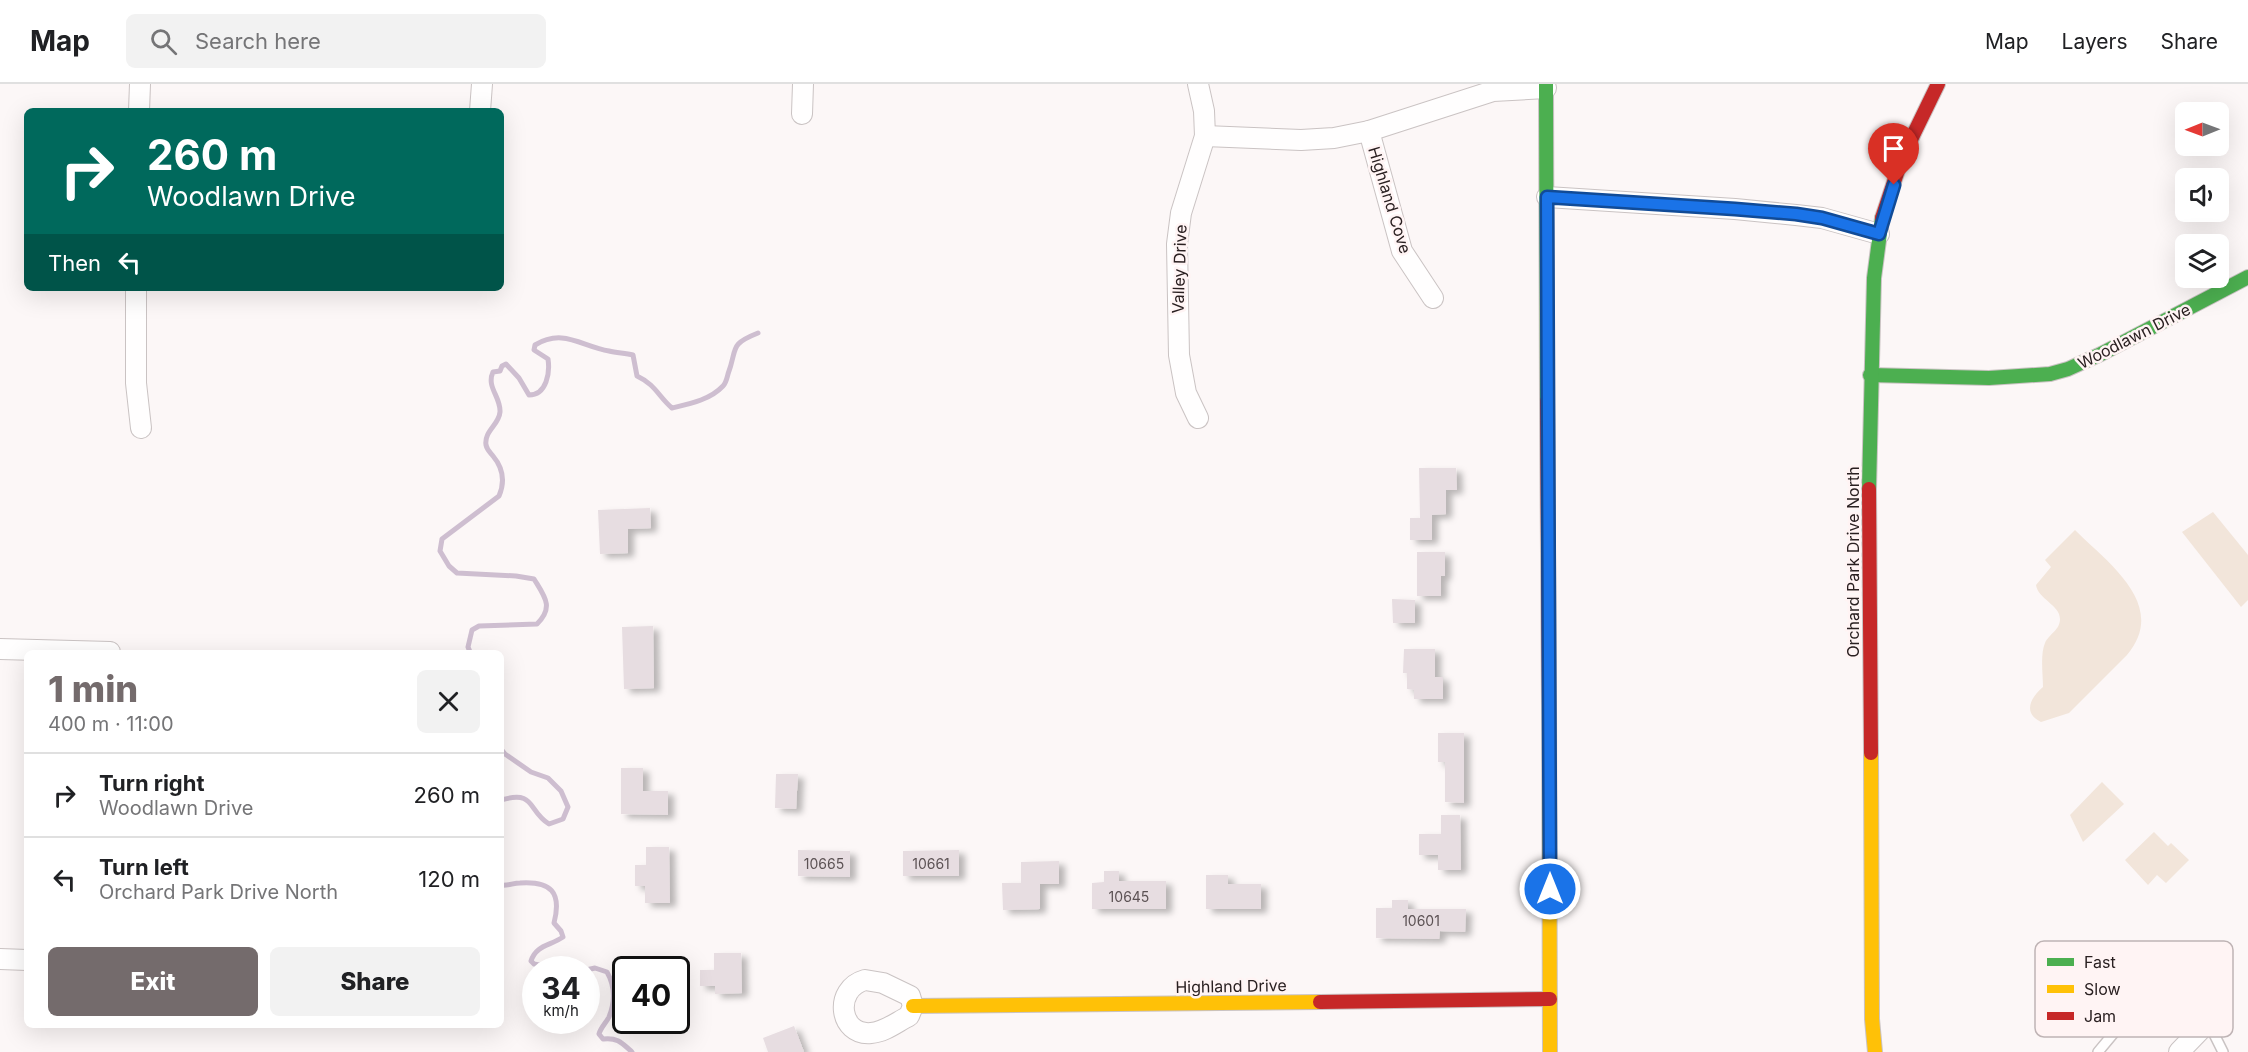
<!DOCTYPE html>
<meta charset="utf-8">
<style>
:root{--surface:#fff;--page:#f2f2f2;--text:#202124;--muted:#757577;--line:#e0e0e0;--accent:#746b6c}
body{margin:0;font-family:Inter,sans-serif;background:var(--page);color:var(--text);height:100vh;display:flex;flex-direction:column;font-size:22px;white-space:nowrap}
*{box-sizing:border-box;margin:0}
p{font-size:20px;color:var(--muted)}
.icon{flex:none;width:33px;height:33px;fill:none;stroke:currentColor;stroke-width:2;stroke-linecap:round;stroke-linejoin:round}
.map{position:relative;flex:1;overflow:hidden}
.side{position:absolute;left:24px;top:566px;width:480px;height:378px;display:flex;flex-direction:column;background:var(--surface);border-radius:9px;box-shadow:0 6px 24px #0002}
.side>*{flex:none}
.top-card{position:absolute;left:24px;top:24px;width:480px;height:183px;border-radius:9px;box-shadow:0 6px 24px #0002;background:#00695c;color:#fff;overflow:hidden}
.needle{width:39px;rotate:269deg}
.controls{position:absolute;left:2175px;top:18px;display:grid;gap:12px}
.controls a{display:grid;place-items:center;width:54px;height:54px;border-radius:9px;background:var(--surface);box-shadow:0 6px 24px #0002;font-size:30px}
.speed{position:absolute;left:522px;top:872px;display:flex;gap:12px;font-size:30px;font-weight:700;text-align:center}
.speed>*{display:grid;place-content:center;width:78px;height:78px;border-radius:50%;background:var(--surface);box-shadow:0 6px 24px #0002;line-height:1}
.speed small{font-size:15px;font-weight:400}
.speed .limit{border:3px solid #111;border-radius:9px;background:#fff;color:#111}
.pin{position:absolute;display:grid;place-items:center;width:51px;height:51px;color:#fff;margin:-62px -26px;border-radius:50% 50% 50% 0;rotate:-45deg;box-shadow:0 0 6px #0007}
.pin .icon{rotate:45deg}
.me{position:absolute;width:66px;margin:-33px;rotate:0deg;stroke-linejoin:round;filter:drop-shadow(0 0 4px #0008)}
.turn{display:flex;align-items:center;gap:21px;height:126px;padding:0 24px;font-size:27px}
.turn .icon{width:78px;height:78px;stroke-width:2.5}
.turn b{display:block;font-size:42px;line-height:51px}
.then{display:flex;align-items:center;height:57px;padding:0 24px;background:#0003;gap:12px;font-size:22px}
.round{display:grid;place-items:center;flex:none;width:63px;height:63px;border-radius:9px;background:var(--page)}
.summary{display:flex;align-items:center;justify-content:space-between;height:102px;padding:0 24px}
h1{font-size:36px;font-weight:800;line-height:45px;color:var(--accent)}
.cta{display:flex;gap:12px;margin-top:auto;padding:12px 24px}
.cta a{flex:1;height:69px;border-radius:9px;background:var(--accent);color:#fff;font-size:24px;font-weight:800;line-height:69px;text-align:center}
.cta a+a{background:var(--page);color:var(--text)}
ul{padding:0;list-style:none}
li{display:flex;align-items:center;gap:18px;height:84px;padding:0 24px;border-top:2px solid var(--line)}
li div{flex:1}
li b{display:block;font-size:22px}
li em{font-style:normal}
header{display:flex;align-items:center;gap:36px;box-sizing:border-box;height:84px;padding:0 30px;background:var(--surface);border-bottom:2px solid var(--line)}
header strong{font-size:28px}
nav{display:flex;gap:33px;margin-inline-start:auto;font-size:21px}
.search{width:420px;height:54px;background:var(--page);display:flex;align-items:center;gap:15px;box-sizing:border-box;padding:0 21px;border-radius:9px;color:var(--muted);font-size:22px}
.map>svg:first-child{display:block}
.green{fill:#f2e5da}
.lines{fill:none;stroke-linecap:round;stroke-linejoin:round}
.stream{stroke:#cebed0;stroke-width:5}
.building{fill:#e7dde1;filter:url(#shadow)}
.lane-casing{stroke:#cac3c3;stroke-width:12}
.street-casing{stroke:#cac3c3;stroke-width:22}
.fast-casing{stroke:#cac3c3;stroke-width:16}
.slow-casing{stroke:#cac3c3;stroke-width:16}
.jam-casing{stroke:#cac3c3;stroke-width:16}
.lane{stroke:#fffefe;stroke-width:9}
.street{stroke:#fffefe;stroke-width:20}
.fast{stroke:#4caf50;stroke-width:14}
.slow{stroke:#ffc107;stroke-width:14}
.jam{stroke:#c62828;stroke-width:14}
.route-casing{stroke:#114b97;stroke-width:15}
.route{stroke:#1a73e8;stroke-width:10}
.labels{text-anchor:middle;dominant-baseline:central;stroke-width:5;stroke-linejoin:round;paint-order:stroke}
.number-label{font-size:14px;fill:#5c5254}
.street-label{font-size:16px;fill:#2a2021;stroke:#fff4f4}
.key{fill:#fff4f4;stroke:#bfb4b5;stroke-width:1.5}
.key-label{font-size:16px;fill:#2a2021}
</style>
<header>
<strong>Map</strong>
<div class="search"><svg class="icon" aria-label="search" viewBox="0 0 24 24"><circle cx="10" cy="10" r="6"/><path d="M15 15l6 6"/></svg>Search here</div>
<nav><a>Map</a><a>Layers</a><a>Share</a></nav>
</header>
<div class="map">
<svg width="2248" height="968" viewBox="0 0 2248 968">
<defs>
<filter id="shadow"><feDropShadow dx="6" dy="4" stdDeviation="3" flood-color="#0004"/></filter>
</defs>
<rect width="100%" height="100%" fill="#fcf7f7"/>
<g class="green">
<polygon points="2213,428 2248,471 2248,516 2241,523 2182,448"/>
<path d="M 2075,446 C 2108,479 2169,521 2127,571 L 2069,629 L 2041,638 C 2022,629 2031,613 2043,603 C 2043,590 2040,571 2045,559 C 2049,550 2060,546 2060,535 C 2060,521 2038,515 2036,501 L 2051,483 L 2045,476 Z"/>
<polygon points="2102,698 2124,720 2083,758 2070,731"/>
<polygon points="2154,748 2168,762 2171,759 2189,776 2166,799 2157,791 2148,801 2125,776"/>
</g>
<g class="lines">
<g class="stream">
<path d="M 470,568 L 468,563 L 472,546 L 479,542 L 537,540 C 554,523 545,513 534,495 L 516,492 L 457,489 L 449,482 L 440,467 L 442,455 L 499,412 C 505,398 503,384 493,372 C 490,368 487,366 486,361 C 484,347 499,341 500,328 C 501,313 486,303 493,288 L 500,287 L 502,282 L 506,280 L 519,294 L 529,311 C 547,311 550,288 548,275 L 534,266 L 535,261 C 563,244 581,262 609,267 C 617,269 625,269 633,271 L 637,292 C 656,301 658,312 672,324 C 689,320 710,316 723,302 C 726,299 727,294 728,290 C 738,264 728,261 758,249"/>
<path d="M 501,665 L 505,670 L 531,688 L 548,694 L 561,707 L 568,723 L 563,735 L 549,740 C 527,726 536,706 501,716"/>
<path d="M 501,801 C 508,802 513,799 520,799 C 551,797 562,808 554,839 L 561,847 L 563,853 C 550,862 536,861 531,877 L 534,880 L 560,885"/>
<path d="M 586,886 L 595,884 L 607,888 C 615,902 615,918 609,933 C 606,939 601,943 599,950 L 603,955 C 617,953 622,959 632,968"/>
</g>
</g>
<g class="building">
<polygon points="1419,384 1456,384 1457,406 1446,406 1446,430 1432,431 1432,456 1410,456 1410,434 1420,434"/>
<polygon points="650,424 651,444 628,445 628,469 600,470 598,426"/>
<polygon points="1417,468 1445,468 1445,492 1441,492 1441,512 1417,512"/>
<polygon points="1392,515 1415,516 1415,539 1393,539"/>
<polygon points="653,542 654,604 624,605 622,543"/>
<polygon points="1404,565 1435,565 1435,593 1443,593 1443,615 1414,615 1414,606 1407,605 1407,589 1403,589"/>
<polygon points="1438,649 1464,649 1464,719 1445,718 1445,678 1438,678"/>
<polygon points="621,684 643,684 643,707 668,707 668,731 621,730"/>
<polygon points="776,690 798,690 796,725 775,724"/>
<polygon points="1441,731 1460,731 1461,786 1438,786 1438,771 1419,771 1419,750 1441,750"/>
<polygon points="646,763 669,763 670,819 645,819 645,802 635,802 635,781 646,781"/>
<polygon points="798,766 850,767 850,793 798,792"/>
<polygon points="959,766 959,792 903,792 903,767"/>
<polygon points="1059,777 1059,800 1040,800 1040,825 1003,826 1002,799 1021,799 1021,778"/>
<polygon points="1104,787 1119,787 1119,797 1166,797 1166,825 1092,825 1092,799 1104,798"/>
<polygon points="1206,791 1228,791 1228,800 1261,800 1261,825 1206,825"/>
<polygon points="1392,816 1408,816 1408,825 1466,825 1465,848 1440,847 1439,855 1376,854 1376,824 1392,824"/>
<polygon points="714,869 741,869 742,909 715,910 715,902 700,902 700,886 714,886"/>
<polygon points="621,887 626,887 626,926 622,926"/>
<polygon points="794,942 804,968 768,968 763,954"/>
</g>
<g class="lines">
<defs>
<polyline id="lane" points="2098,968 2138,920 2152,914 2176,918 2208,938 2223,968"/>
<g id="street">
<polyline points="139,27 140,0"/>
<polyline points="480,27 482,0"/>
<polyline points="802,30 803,0"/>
<polyline points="1369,47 1402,167 1433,214"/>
<polyline points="1205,52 1301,56 1334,54 1369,47 1493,7 1546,4"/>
<polyline points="1547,113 1735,125 1796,131 1822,134 1879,150"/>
<polyline points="136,204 136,299 141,344"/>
<polyline points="1198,334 1186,309 1179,271 1177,160 1181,129 1205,52 1204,27 1198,0"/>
<polyline points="0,565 110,568"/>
<polyline points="0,875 27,876"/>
<path d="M 865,896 L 883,899 L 910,912 L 913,922 L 909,932 C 897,938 885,948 871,949 C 839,952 833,905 865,896 Z"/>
<polyline points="2179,968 2208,938"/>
</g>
<g id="fast">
<polyline points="1546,0 1547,317"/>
<polyline points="1870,291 1989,294 2050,290 2068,285 2101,270 2248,193"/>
<polyline points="1869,405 1874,194 1882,134"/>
</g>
<g id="slow">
<polyline points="1549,622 1550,968"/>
<polyline points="1871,669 1872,935 1875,968"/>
<polyline points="913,922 1320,918"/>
</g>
<g id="jam">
<polyline points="1882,134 1902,74 1938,0"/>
<polyline points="1547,317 1549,622"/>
<polyline points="1869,405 1871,669"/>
<polyline points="1320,918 1550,915"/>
</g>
</defs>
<use href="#lane" class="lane-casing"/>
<use href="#street" class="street-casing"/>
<use href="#fast" class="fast-casing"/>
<use href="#slow" class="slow-casing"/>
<use href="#jam" class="jam-casing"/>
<use href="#lane" class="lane"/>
<use href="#street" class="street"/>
<use href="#fast" class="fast"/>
<use href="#slow" class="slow"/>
<use href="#jam" class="jam"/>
</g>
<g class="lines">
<defs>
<polyline id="route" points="1550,805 1547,113 1735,125 1796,130 1822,134 1879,150 1894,101"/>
</defs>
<use href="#route" class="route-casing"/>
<use href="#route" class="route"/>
</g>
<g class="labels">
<g class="number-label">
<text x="824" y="779">10665</text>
<text x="931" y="779">10661</text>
<text x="1129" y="812">10645</text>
<text x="1421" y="836">10601</text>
</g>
<g class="street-label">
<text transform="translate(1390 116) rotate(73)">Highland Cove</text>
<text transform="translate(1179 185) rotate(-88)">Valley Drive</text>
<text transform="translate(2134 252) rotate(-27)">Woodlawn Drive</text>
<text transform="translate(1853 478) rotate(-90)">Orchard Park Drive North</text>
<text transform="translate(1231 902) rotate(-1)">Highland Drive</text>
</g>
</g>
<rect x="2035" y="857" width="198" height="96" rx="9" class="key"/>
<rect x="2047" y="874" width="27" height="8" fill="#4caf50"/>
<rect x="2047" y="901" width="27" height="8" fill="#ffc107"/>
<rect x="2047" y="928" width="27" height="8" fill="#c62828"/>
<g class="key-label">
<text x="2084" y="884">Fast</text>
<text x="2084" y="911">Slow</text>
<text x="2084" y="938">Jam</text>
</g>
</svg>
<div class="controls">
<a><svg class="needle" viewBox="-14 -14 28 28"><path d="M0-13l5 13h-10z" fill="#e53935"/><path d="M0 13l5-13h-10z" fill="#757577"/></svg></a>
<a><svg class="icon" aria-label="sound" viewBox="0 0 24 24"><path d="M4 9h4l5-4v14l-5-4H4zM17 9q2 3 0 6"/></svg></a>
<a><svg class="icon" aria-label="layers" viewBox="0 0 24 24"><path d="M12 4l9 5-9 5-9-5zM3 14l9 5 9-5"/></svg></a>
</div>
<div class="speed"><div>34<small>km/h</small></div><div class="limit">40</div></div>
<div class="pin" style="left:1894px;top:101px;background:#d93025"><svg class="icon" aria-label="arrive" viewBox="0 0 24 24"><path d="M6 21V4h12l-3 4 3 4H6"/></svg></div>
<svg class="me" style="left:1550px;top:805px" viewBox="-20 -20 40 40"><circle r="17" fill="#1a73e8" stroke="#fff" stroke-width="3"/><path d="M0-11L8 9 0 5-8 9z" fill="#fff"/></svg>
<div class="top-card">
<div class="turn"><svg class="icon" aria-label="right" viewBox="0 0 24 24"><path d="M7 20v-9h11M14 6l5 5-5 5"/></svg><div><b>260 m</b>Woodlawn Drive</div></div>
<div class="then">Then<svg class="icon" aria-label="left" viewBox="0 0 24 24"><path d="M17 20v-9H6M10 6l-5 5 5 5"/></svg></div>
</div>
<section class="side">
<div class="summary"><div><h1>1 min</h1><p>400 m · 11:00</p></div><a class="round"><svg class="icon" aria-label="close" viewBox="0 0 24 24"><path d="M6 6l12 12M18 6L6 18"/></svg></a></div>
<ul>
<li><svg class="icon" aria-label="right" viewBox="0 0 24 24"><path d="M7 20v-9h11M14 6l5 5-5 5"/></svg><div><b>Turn right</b><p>Woodlawn Drive</p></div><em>260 m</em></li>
<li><svg class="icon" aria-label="left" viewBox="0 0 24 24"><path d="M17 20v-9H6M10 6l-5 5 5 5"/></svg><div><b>Turn left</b><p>Orchard Park Drive North</p></div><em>120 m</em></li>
</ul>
<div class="cta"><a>Exit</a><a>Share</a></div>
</section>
</div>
